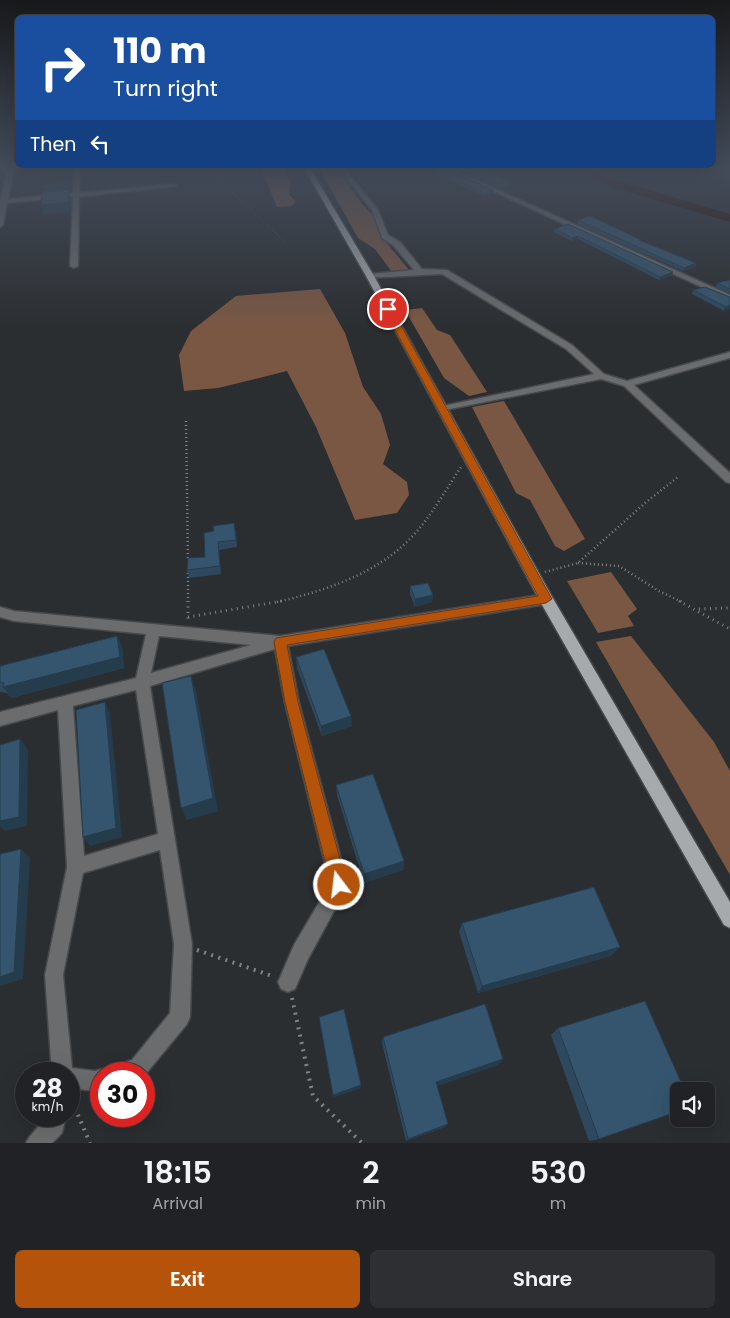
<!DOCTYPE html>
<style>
:root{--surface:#202225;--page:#2d2f32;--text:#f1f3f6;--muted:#a2a4a7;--line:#3d3f42;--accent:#b45309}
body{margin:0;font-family:Poppins,sans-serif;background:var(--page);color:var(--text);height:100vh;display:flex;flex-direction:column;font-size:19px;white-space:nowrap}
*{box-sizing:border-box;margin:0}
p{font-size:16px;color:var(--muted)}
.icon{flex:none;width:28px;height:28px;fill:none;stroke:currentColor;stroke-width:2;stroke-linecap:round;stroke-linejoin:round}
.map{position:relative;height:1143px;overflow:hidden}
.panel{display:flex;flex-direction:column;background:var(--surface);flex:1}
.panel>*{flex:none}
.banner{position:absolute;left:15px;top:15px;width:700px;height:152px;border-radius:8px;box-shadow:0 5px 20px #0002,0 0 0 1px var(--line);background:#1a4fa0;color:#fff;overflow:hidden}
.tools{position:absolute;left:670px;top:1082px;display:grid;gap:10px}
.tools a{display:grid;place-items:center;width:45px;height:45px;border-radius:8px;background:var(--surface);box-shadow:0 5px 20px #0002,0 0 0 1px var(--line);font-size:25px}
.speed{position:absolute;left:15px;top:1062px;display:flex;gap:10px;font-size:25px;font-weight:700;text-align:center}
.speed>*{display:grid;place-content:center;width:65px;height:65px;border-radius:50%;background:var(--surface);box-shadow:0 5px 20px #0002,0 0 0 1px var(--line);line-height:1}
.speed small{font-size:12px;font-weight:400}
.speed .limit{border:8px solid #d22;background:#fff;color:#111}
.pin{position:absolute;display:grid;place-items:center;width:42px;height:42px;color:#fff;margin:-21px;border:2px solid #fff;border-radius:50%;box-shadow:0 1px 5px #0007}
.me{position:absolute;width:55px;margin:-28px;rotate:345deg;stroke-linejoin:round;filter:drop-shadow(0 0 4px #0008)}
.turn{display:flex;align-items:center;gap:18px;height:105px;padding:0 15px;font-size:22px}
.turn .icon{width:65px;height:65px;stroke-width:2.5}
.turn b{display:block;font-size:35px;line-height:42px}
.then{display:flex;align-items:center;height:48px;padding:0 15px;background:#0003;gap:10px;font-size:19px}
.eta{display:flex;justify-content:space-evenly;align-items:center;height:85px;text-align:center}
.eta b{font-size:30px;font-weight:600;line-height:35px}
.button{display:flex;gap:10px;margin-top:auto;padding:10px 15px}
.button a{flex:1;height:58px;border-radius:8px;background:var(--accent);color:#fff;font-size:20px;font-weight:600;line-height:58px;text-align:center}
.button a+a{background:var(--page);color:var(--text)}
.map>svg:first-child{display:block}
.forest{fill:#7a5743}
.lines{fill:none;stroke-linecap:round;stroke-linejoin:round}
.river{fill:#2b0e00;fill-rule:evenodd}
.minor-casing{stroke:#46494c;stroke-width:3}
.major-casing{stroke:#46494c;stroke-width:3}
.path-far3{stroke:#808385;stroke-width:1;stroke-dasharray:0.5 2;stroke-linecap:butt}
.path-far2{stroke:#808385;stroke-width:2.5;stroke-dasharray:1 3;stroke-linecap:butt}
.path-far1{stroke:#808385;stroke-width:3;stroke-dasharray:1 4.5;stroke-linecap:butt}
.path{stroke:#808385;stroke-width:4;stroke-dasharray:2 5.5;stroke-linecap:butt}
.minor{fill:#6a6c6d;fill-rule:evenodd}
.major{fill:#a6aaac;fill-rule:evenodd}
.wall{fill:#2e495f}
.shaded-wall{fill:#253c4d}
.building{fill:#35556e;stroke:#253c4d}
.route{fill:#b45309;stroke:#753606}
</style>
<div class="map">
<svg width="730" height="1143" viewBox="0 0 730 1143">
<rect width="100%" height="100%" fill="#2b2e31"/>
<g class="forest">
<polygon points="261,168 284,168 291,184 289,194 296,202 291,206 277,207"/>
<polygon points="319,168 337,168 362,204 376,218 381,236 410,271 392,272 375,249 358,238"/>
<polygon points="320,289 345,333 363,387 381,414 390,445 383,464 407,482 409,495 397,513 355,520 316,427 287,371 218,388 184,391 179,355 191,331 236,296"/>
<polygon points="422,308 437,330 450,335 487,392 469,396 444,378 405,310"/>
<polygon points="504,401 585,539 564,551 555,546 530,500 516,493 472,407"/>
<polygon points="611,572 637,609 628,616 634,626 598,633 567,581"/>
<polygon points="631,636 714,742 730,771 730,875 596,642"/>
</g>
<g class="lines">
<polygon class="river" points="574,168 589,168 619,181 730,214 730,222 611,187"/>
<defs>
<g id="minor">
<polygon points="8,168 14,168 8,199 73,193 74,168 80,168 79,193 174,184 177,186 79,197 78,266 74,268 70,266 73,197 7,203 3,225 0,227 0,200"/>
<polygon points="338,168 344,168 378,210 388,235 400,242 422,269 447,270 572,345 604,374 627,381 730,352 730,358 634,385 730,473 730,483 726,482 624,386 601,379 440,411 438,409 443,406 594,374 566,349 442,274 367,278 367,274 370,274 414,270 394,246 382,238 372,210"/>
<polygon points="442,168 450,168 730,295 730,300"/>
<path d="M 546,594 L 551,595 L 552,599 L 551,603 L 546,604 L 288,646 L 299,703 L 348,885 L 308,959 L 295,989 L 288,992 L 281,989 L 278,982 L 294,945 L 330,884 L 285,703 L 275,649 L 150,686 L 192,944 L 190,1017 L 187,1024 L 144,1076 L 144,1074 L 101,1074 L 101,1089 L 95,1091 L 69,1088 L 69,1074 L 52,1074 L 45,975 L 67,867 L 58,710 L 0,726 L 0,712 L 136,678 L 146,634 L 14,621 L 0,617 L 0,607 L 14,611 L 280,636 ZM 159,636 L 251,645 L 151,673 ZM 136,690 L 158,834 L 84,856 L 73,706 ZM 160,850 L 174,944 L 170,1013 L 132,1060 L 112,1067 L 109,1073 L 101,1069 L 95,1071 L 72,1068 L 63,975 L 83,873 Z"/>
<path d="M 44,1116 L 66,1116 L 62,1133 L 52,1143 L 26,1143 C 30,1133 42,1126 44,1116 Z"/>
</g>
<polygon id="major" points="304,168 310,168 374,276 551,595 730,902 730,928 724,925 541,603 366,276"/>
</defs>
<use href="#minor" class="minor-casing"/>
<use href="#major" class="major-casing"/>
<polyline class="path-far3" points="216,168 221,182 286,243"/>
<g class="path-far2">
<polyline points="186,421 188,560"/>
<polyline points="578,563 619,566 659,591 682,602"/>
<polyline points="545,572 578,563 645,503 678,477"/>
<polyline points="188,573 188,602"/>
<path d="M 277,602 C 328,590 383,572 418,530 C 434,511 447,488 461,467"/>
</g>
<g class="path-far1">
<polyline points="188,601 188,622"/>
<polyline points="679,601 730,629"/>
<polyline points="699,609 730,608"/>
<polyline points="188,617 282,601"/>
</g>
<g class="path">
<polyline points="197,950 275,977"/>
<polyline points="292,998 313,1096 362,1143"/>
<polyline points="69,1094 90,1143"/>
</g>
<use href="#minor" class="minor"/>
<use href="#major" class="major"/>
</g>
<g class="wall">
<polygon points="421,168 444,168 493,193 485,196"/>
<polygon points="455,168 483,168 510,187 503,190"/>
<polygon points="578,220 641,240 641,241 696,263 695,267 683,271 577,224"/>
<polygon points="568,224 673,272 672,275 659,280 578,239 572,241 554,232 555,229"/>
<polygon points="730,280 730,293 716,287 717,283"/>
<polygon points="693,290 730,297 724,311 692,294"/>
<polygon points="214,531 236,531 237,547 219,550 221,574 189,578 187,570 205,557"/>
<polygon points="410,586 433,595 432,602 415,607 410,594"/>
<polygon points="117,636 122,647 124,668 11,698 7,693 0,692 0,666"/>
<polygon points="296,657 352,726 322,736 297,668"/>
<polygon points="336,785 404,861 403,870 364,883 337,795"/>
<polygon points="462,923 611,956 478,993 459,932"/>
<polygon points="558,1028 599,1139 589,1141 551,1035"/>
<polygon points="383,1037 498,1065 437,1086 448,1124 445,1127 406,1141 382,1043"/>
</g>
<g class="shaded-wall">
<polygon points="69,183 71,190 68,190 71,199 70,212 44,214 41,205 46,194 44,187"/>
<polygon points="510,184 510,187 503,190 503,187"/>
<polygon points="493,190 493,193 485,196 485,193"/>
<polygon points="578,236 578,239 572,241 572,238"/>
<polygon points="696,263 695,267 683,271 684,268"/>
<polygon points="673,272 672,275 659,280 660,277"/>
<polygon points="730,305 730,309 724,311 726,307"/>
<polygon points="433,595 432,602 415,607 415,599"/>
<polygon points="117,636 122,647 124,668 11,698 3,687"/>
<polygon points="191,676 196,690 218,811 187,820 181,808"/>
<polygon points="105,702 110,713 122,837 90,846 83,837"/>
<polygon points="351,716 352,726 322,736 321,726"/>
<polygon points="20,739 28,750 27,826 5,831 0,826 0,821"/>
<polygon points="21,849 30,858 23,979 0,986 0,977"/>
<polygon points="404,861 403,870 364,883 364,874"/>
<polygon points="620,947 611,956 478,993 482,986"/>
<polygon points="503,1059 498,1065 434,1087 436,1082"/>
<polygon points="361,1085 361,1088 334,1097 333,1095"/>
<polygon points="448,1124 445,1127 406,1141 408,1139"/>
</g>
<g class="building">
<polygon points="428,168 444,168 493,190 485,193"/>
<polygon points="462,168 483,168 498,175 510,184 503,187"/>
<polygon points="69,183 44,187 45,185"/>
<polygon points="68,190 68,202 41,205 42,192"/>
<polygon points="590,216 641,240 639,240 696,263 684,268 578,220"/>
<polygon points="568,224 673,272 660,277 578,236 572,238 555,229"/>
<polygon points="730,280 730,289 717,283"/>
<polygon points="705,287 730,297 730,305 726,307 693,290"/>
<polygon points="234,523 236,540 218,542 220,566 187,570 188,558 205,557 204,533 214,531 213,526"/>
<polygon points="428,583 433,595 415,599 410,586"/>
<polygon points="117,636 120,657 3,687 4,683 0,682 0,666"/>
<polygon points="324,649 351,716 321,726 296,657"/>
<polygon points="191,676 213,798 181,808 162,683"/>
<polygon points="105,702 116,828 83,837 76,710"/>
<polygon points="20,739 19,817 0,821 0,745"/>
<polygon points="373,774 404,861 364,874 336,785"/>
<polygon points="21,849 14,972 0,977 0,854"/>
<polygon points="594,887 620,947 482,986 462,923"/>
<polygon points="645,1001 685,1091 679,1091 679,1111 599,1139 558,1028"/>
<polygon points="485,1004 503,1059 436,1082 448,1124 408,1139 383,1037"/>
<polygon points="344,1009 361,1085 333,1095 319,1017"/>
</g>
<linearGradient id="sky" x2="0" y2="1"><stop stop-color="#18191b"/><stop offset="0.51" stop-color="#444c5a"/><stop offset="1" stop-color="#444c5a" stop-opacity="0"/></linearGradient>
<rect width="730" height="328" fill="url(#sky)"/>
<polygon class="route" points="388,307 392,309 552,599 546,603 287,645 298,702 347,885 345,890 339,893 333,890 331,885 285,702 274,642 276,638 538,596 384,309"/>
</svg>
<div class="tools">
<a><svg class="icon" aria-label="sound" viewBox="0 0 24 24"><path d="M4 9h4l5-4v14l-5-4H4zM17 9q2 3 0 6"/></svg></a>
</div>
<div class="speed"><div>28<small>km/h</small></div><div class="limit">30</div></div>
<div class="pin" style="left:388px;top:309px;background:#d93025"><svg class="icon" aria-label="arrive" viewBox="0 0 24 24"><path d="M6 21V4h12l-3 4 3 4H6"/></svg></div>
<svg class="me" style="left:339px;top:885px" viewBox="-20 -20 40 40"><circle r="17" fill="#b45309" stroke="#fff" stroke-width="3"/><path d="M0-11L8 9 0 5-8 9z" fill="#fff"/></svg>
<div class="banner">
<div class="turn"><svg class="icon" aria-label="right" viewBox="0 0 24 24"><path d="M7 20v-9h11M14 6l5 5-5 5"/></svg><div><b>110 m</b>Turn right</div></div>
<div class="then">Then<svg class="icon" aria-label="left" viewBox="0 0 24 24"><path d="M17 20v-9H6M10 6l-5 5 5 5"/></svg></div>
</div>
</div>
<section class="panel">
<div class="eta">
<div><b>18:15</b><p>Arrival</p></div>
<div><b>2</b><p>min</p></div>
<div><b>530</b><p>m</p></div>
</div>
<div class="button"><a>Exit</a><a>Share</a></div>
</section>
